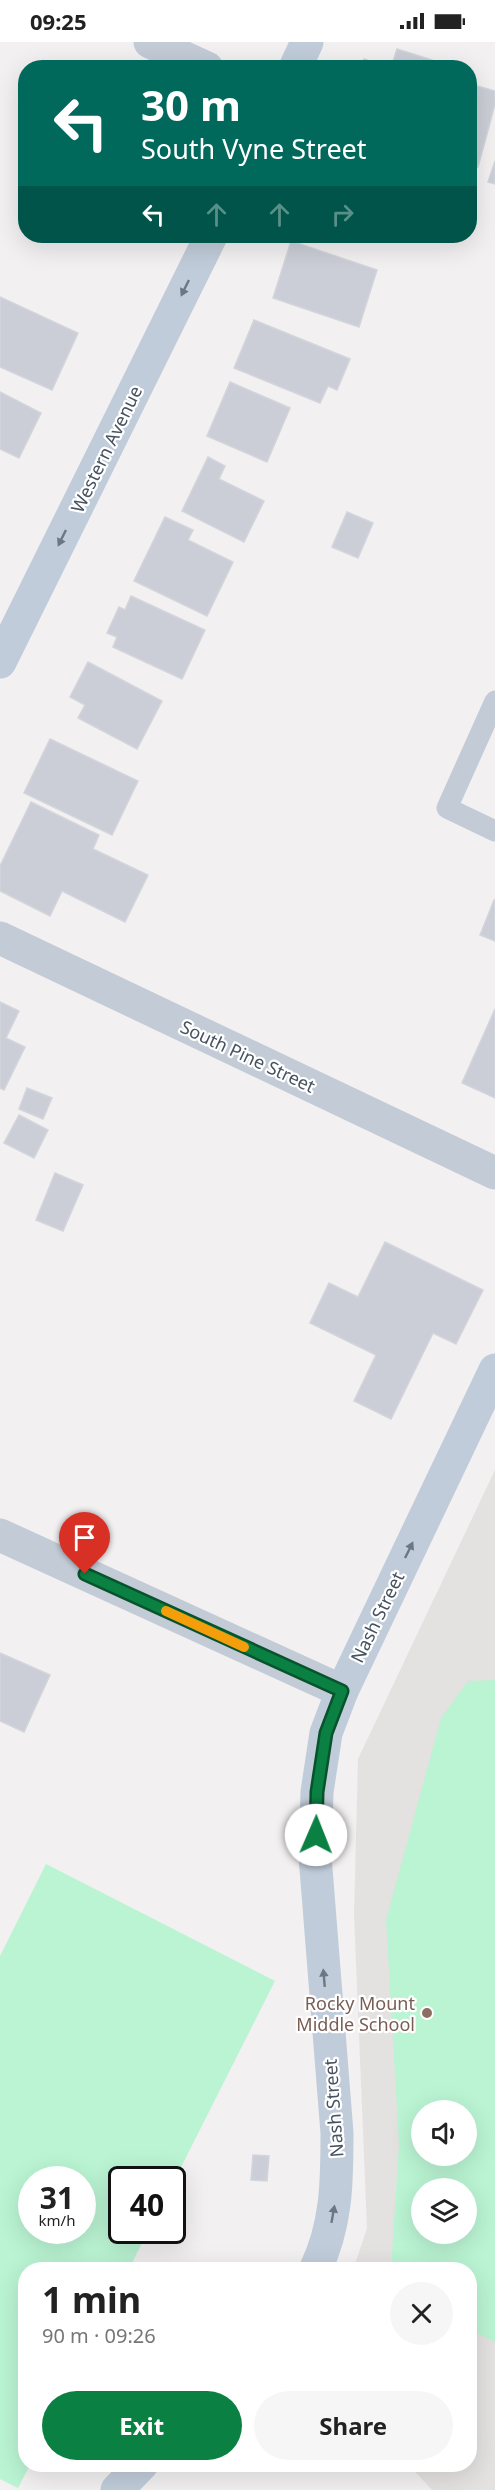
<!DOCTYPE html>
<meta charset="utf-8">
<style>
:root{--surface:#fff;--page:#f6f6f6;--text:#222;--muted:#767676;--accent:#0b8043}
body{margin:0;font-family:"Noto Sans",sans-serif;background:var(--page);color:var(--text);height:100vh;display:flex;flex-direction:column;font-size:22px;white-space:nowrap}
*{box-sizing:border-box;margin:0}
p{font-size:20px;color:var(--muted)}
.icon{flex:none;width:33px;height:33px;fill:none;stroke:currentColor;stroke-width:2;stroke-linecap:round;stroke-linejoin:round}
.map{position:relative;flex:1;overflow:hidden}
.side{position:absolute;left:18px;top:2220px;width:459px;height:210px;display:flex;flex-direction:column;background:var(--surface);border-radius:24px;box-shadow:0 6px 24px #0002}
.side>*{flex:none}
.hud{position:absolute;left:18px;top:18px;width:459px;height:183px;border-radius:24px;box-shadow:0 6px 24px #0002;background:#00695c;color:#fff;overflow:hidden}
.controls{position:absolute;left:411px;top:2058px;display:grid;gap:12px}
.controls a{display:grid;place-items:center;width:66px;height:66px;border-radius:50%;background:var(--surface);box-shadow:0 6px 24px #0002;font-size:30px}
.speed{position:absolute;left:18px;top:2124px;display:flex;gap:12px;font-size:30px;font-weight:700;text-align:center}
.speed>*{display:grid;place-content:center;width:78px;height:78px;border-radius:50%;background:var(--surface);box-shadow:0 6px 24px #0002;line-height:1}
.speed small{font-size:15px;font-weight:400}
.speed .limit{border:3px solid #111;border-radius:9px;background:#fff;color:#111}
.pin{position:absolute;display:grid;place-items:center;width:51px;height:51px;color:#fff;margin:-62px -26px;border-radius:50% 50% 50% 0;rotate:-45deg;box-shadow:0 0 6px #0007}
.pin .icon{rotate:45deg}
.me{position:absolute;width:66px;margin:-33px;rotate:1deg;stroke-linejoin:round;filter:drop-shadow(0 0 4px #0008)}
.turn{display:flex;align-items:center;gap:21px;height:126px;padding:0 24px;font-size:27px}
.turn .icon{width:78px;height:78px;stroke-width:2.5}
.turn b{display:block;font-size:42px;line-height:51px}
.lanes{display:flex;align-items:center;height:57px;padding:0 24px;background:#0003;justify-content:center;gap:30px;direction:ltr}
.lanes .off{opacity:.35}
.round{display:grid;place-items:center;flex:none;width:63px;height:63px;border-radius:32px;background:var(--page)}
.summary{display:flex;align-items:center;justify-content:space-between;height:102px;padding:0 24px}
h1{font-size:36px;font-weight:700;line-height:45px}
.primary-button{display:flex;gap:12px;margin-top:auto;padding:12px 24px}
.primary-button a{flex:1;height:69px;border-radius:36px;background:var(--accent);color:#fff;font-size:24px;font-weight:700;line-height:69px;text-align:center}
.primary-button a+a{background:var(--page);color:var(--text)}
.status{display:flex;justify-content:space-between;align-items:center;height:42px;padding:0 30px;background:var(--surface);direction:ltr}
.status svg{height:16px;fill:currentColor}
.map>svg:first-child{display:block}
.education{fill:#e4e1e1;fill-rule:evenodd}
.green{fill:#baf4d3;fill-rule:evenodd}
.building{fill:#cbced6;stroke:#d3d5dc;stroke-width:1.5}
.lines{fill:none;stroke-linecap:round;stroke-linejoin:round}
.lane{stroke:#c2cbd6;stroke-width:21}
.street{stroke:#c2cbd6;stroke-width:33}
.secondary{stroke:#c1ccda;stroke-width:33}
.oneway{fill:#6b7784}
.route-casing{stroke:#07532c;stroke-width:15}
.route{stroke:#0b8043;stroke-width:10}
.slow{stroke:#f59e0b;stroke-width:10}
.education-dot{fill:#8d6e63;stroke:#fff;stroke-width:2}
.labels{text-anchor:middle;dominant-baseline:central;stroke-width:4.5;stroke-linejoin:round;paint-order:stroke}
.street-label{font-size:18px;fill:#46525f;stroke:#fff}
.education-label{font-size:18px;fill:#785e54;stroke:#fff;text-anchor:end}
</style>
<div class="status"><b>09:25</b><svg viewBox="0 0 49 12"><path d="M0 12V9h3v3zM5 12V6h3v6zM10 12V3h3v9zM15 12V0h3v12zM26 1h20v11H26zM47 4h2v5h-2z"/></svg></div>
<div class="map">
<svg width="495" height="2448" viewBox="0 0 495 2448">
<rect width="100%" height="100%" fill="#f2f0f0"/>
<path class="education" d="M 495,1428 L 495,2448 L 432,2448 L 409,2423 L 470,2422 L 470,2228 L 353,2228 L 367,2186 L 354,1873 L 358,1717 ZM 422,2068 L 466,2068 L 466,2114 L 422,2114 ZM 422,2146 L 466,2146 L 466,2192 L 422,2192 Z"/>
<g class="green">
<path d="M 495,1638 L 495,2300 L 470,2288 L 470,2228 L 391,2227 L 399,2102 L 386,1878 L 441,1676 L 468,1639 ZM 422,2068 L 466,2068 L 466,2114 L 422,2114 ZM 422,2146 L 466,2146 L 466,2192 L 422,2192 Z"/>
<path d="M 46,1822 L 275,1939 L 173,2141 L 172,2138 L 122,2138 L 122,2188 L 148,2189 L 129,2227 L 26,2228 L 26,2422 L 30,2423 L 18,2446 L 0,2437 L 0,1914 ZM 32,2138 L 82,2138 L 82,2188 L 32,2188 Z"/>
</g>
<g class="building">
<polygon points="397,7 432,18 430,26 391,26"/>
<polygon points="364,17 390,26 362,26"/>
<polygon points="470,42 495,49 495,62 478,125 470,123"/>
<polygon points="495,119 495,142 488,140"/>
<polygon points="291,199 377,228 359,285 273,256"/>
<polygon points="0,255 78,291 52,348 0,325"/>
<polygon points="254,278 350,317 337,348 328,344 320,361 234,326"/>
<polygon points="230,340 290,366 267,420 207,394"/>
<polygon points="0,350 41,371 19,416 0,407"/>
<polygon points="208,415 225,424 219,437 264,459 244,500 182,469"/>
<polygon points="347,470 373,481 358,516 332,505"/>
<polygon points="165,475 193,488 188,498 233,520 207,574 134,539"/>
<polygon points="131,554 205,588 182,637 113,605 117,595 107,591 119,565 125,568"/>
<polygon points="88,620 162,659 137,707 78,676 85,663 70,655"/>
<polygon points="50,697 138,739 112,793 24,751"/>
<polygon points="31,760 99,793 93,807 148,833 125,880 62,849 50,874 0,849 0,824"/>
<polygon points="494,858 495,859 495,899 480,893"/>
<polygon points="0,960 19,969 6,996 25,1005 4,1048 0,1046"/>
<polygon points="495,967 495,1056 462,1041"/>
<polygon points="27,1046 52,1056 43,1077 19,1067"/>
<polygon points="19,1073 48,1088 34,1116 4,1101"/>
<polygon points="55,1131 83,1143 63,1189 36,1178"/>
<polygon points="385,1200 483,1248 456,1302 433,1291 391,1377 354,1359 376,1313 310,1281 329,1241 358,1255"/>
<polygon points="0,1611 50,1633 24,1690 0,1679"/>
<polygon points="253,2113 269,2114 267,2139 251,2138"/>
</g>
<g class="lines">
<polyline class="lane" points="495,659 447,766 495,789"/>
<g class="street">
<polyline points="150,0 207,26"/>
<polyline points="0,896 495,1131"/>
<polyline points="0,1493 342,1649"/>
</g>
<g class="secondary">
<polyline points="295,26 307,0"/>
<polyline points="0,620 211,194"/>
<path d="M 315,2228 C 337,2183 337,2139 337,2091 L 315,1814 L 317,1750 L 326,1691 L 342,1649 L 495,1328"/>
<polyline points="117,2448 142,2422"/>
</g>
</g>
<defs><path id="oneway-solid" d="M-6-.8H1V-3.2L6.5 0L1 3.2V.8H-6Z" transform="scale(1.5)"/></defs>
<g class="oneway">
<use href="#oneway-solid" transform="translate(185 246) rotate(116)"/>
<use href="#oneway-solid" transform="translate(62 496) rotate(116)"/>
<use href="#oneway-solid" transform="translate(409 1508) rotate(-64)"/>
<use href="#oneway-solid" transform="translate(324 1936) rotate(-95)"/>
<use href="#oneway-solid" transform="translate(333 2172) rotate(-80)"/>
</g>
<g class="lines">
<defs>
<polyline id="route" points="85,1532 342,1649 326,1691 317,1750 316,1793"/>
</defs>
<use href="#route" class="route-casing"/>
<use href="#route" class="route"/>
<polyline class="slow" points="166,1569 244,1605"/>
</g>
<circle class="education-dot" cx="427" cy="1971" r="6"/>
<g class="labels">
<g class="street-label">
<text transform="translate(106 407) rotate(-64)">Western Avenue</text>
<text transform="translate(248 1014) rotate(25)">South Pine Street</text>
<text transform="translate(377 1575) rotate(-64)">Nash Street</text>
<text transform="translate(333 2066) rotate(-94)">Nash Street</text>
</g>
<g class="education-label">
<text x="415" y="1961">Rocky Mount<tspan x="415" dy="21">Middle School</tspan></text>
</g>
</g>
</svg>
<div class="controls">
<a><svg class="icon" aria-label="sound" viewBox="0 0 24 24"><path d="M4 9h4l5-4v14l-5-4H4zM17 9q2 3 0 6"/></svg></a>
<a><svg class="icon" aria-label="layers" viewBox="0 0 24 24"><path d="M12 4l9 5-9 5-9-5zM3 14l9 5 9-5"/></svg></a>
</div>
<div class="speed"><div>31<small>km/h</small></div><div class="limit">40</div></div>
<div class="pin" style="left:85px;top:1532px;background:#d93025"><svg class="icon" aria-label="arrive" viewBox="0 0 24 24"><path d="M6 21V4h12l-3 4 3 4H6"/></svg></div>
<svg class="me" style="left:316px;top:1793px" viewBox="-20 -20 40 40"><circle r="19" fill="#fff"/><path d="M0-13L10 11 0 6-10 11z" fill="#0b8043"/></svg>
<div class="hud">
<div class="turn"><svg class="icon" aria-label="left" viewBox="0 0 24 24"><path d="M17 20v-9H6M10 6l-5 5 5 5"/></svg><div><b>30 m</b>South Vyne Street</div></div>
<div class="lanes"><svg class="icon" aria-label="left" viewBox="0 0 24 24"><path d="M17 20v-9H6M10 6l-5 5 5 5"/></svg><svg class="icon off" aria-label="ahead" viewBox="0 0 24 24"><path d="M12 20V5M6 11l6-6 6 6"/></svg><svg class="icon off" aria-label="ahead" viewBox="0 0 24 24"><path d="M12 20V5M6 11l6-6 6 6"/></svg><svg class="icon off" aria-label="right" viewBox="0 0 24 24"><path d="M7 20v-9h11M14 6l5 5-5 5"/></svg></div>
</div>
<section class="side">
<div class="summary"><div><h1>1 min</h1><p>90 m · 09:26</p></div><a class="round"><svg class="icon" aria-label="close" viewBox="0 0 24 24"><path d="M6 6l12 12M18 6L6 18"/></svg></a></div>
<div class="primary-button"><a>Exit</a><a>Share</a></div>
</section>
</div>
